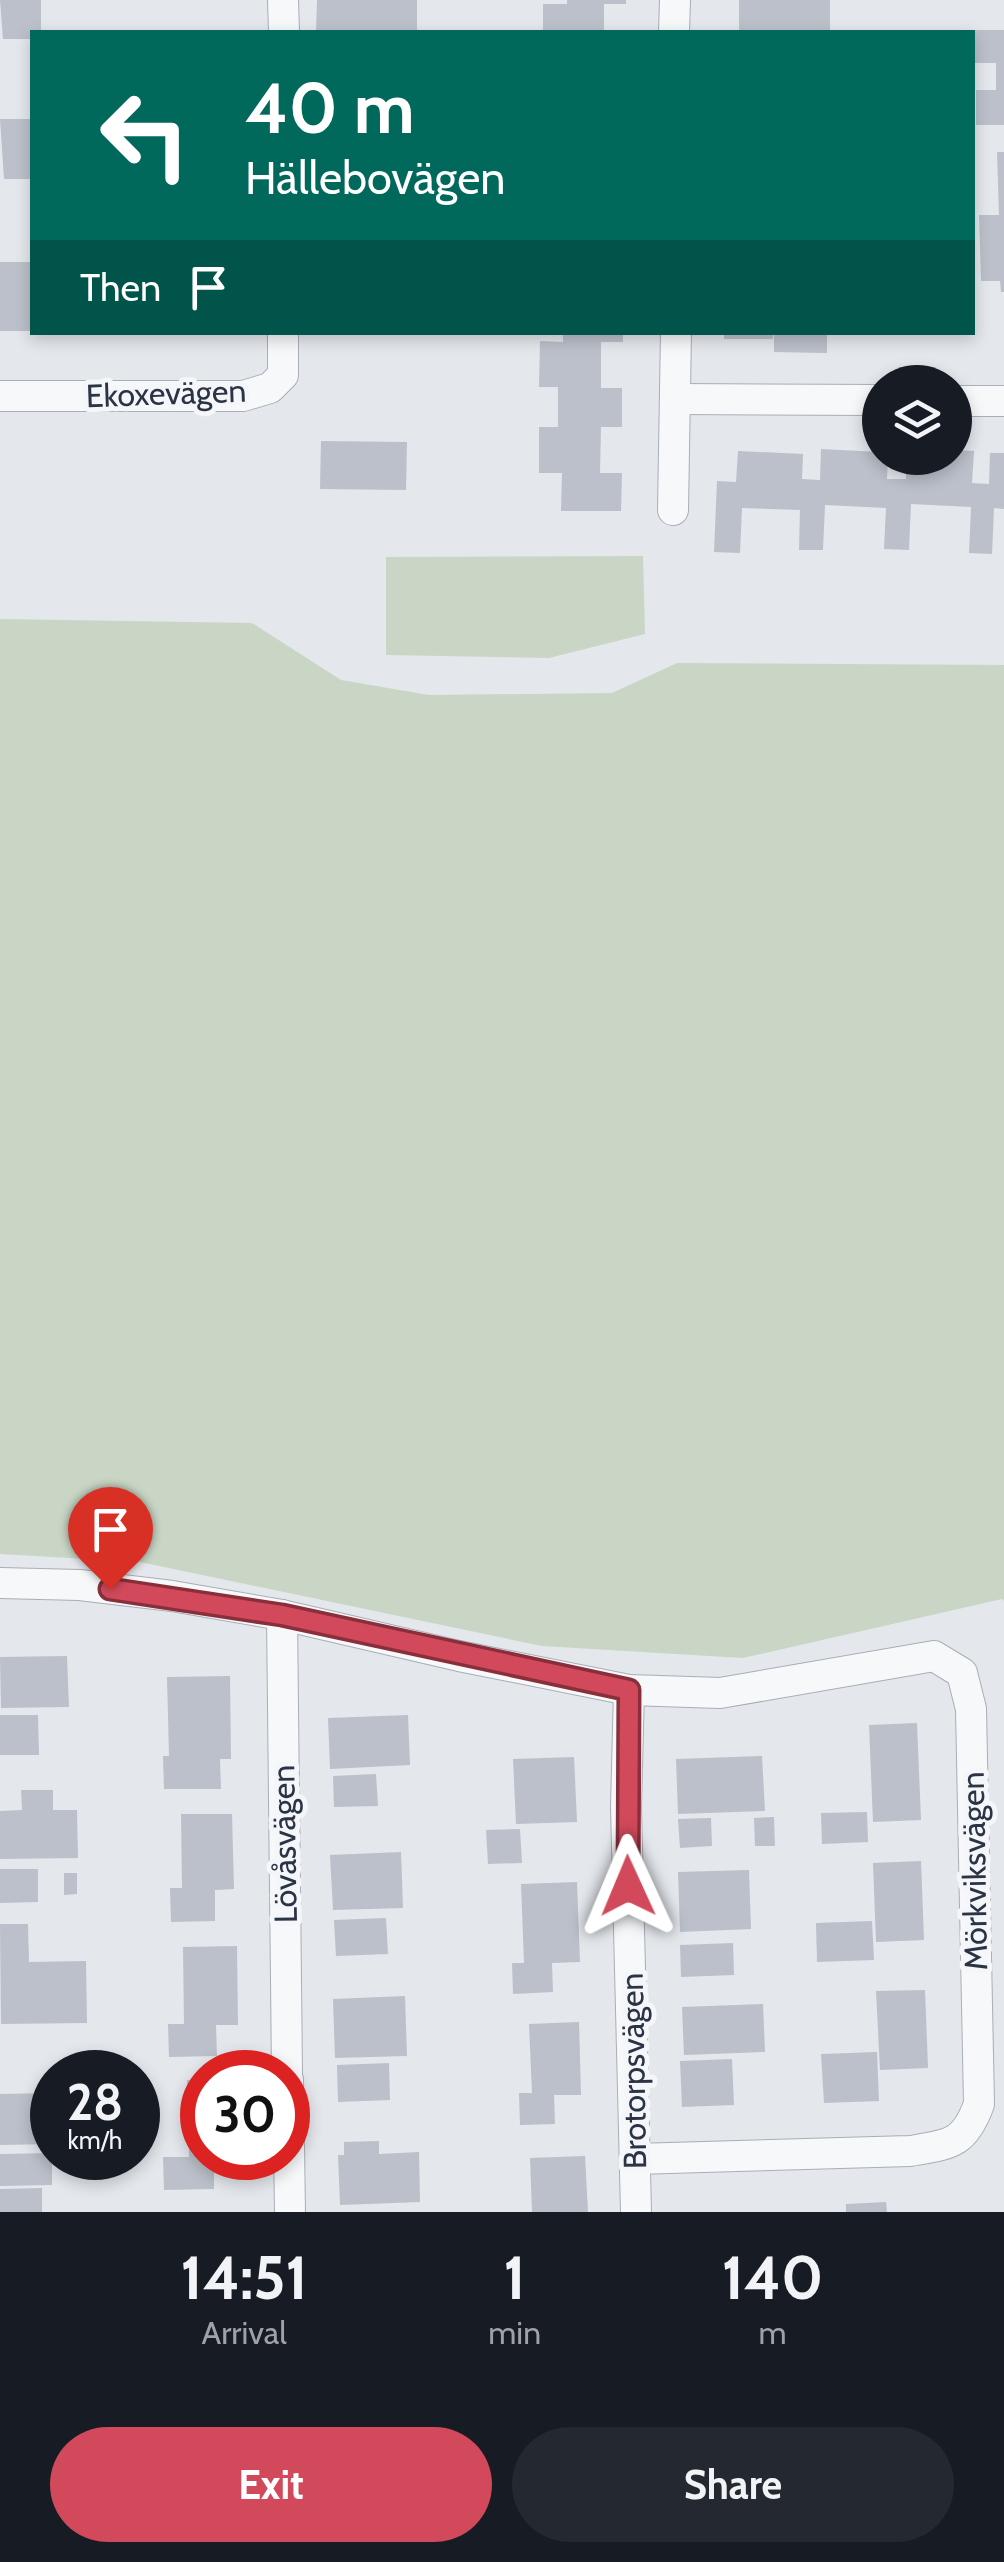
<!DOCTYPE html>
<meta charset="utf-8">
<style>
:root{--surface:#171b24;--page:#242831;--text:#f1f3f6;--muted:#9ea1a6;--accent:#d1495b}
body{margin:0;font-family:Cabin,sans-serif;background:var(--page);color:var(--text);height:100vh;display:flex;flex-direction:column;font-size:38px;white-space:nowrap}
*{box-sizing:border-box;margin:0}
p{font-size:32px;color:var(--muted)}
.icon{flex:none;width:55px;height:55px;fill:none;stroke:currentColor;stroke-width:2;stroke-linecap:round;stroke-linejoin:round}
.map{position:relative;height:2212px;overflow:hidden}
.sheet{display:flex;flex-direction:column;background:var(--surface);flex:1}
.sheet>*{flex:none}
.top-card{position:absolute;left:30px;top:30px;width:945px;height:305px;border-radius:0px;box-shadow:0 5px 15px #0003;background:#00695c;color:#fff;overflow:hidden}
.fabs{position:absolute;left:862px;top:365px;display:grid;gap:20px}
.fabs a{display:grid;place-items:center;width:110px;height:110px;border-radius:50%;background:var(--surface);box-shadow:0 5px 15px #0003;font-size:50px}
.speed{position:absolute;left:30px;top:2050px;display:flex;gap:20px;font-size:50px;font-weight:700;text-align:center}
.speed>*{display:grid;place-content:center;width:130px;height:130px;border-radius:50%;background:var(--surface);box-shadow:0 5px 15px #0003;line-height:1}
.speed small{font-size:25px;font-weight:400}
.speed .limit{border:15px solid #d22;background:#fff;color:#111}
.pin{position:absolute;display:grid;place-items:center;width:85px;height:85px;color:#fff;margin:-102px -42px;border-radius:50% 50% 50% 0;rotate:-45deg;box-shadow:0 0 10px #0007}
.pin .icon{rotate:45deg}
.me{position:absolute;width:110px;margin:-55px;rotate:359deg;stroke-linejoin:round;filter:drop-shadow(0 0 8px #0008)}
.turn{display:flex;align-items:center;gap:35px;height:210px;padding:0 50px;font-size:45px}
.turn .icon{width:130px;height:130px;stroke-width:2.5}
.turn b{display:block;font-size:70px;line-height:85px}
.then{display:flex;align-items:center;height:95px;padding:0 50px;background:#0003;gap:20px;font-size:38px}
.eta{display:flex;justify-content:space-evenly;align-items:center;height:170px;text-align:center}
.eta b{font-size:60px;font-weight:700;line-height:70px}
.action{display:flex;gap:20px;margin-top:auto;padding:20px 50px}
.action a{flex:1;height:115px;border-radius:60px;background:var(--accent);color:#fff;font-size:40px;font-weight:700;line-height:115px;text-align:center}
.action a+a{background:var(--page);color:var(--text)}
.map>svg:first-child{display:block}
.green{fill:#c9d6c5}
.building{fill:#bbc0ca}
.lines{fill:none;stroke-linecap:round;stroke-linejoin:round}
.street-casing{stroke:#a9aeb7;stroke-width:32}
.street{stroke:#f7f8fa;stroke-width:30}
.route-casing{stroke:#882f3b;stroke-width:25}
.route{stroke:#d1495b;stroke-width:18}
.labels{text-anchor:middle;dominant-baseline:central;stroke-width:10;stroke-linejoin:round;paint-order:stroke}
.street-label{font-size:32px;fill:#2b3445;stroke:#f4f6f9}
</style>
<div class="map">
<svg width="1004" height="2212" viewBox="0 0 1004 2212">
<rect width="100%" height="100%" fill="#e4e7ec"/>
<g class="green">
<polygon points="643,556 645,634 549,658 386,655 386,557"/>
<polygon points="0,619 252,623 341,680 429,695 612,693 677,663 1004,665 1004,1601 1002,1599 743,1658 542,1646 140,1562 0,1554"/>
</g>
<g class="building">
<polygon points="0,0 41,0 41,32 32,32 32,39 3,39"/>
<polygon points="317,0 417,0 417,32 316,32"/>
<polygon points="567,0 626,0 626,4 604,4 604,32 543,32 543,4 567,4"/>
<rect x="739" y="0" width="91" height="32"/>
<polygon points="972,30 1004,30 1004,125 976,125 976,90 996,90 996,63 972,63"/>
<polygon points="0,119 32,119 32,179 4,179"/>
<polygon points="997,152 1004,152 1004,292 1001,292 1000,281 981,281 979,215 999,215"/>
<rect x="0" y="262" width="32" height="69"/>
<polygon points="563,332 623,332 623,342 601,342 601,388 622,388 622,427 601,427 600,473 622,473 621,511 561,511 562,473 539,473 539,427 558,427 558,387 539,387 540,341 563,342"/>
<rect x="724" y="332" width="49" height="7"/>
<polygon points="774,332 827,332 827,353 774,352"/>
<polygon points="321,441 407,442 406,490 320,489"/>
<polygon points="821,449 880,452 880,458 888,458 887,479 906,479 906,458 955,458 955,450 974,451 972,483 989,484 990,453 1004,453 1004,509 994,508 992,554 969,553 971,507 911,504 909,550 884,549 886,508 825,505 823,550 799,550 800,510 742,508 740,553 714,552 717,481 736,482 738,451 803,454 802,479 820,480"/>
<polygon points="67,1656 69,1707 1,1708 0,1657"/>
<polygon points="230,1676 231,1759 220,1759 221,1789 164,1789 163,1756 169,1756 167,1677"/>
<polygon points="0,1715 38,1715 39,1755 0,1755"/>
<polygon points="408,1715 410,1765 330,1769 328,1718"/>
<polygon points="917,1723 921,1820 873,1822 869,1725"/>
<polygon points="762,1756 765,1811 678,1814 676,1759"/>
<polygon points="574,1757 577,1822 516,1824 513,1759"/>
<polygon points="376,1774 378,1806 334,1807 333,1776"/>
<polygon points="21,1790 53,1790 53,1810 77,1810 78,1858 0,1859 0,1811 22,1810"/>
<polygon points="867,1812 868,1842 822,1844 821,1813"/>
<polygon points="181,1814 232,1814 234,1889 215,1890 215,1921 171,1922 170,1888 182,1888"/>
<polygon points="774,1817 775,1846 755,1846 754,1818"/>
<polygon points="711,1818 712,1846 680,1848 678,1819"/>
<polygon points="520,1829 522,1863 488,1864 486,1830"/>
<polygon points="401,1852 403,1908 333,1910 330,1855"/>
<polygon points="921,1861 924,1940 876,1942 873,1863"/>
<polygon points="0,1869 38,1869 38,1902 0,1903"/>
<polygon points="749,1870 751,1929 680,1932 678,1872"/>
<polygon points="64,1873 77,1873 77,1894 64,1895"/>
<polygon points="577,1882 580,1962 552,1963 553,1992 513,1994 512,1963 524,1963 521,1884"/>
<polygon points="386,1918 388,1954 336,1956 334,1920"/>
<polygon points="872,1921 874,1960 817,1962 816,1923"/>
<polygon points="0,1924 28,1924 29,1962 86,1961 87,2023 1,2024"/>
<polygon points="733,1943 734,1975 681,1977 680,1945"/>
<polygon points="237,1946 238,2025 216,2025 217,2056 169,2057 168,2024 184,2024 183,1947"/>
<polygon points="925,1990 928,2068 880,2070 876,1991"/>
<polygon points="405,1996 407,2056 335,2058 333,1999"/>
<polygon points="763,2004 765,2052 684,2055 682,2007"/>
<polygon points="579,2022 581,2095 554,2095 555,2124 520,2125 519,2093 532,2093 529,2024"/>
<polygon points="877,2052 879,2101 824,2103 821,2054"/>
<polygon points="732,2059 734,2105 682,2107 680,2061"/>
<polygon points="389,2063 390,2100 338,2102 337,2065"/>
<polygon points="187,2080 202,2080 202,2158 214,2158 214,2189 164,2190 163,2157 189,2157"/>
<polygon points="52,2093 52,2144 0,2145 0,2094"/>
<polygon points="379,2141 379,2154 419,2152 420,2202 340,2205 338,2155 344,2155 344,2142"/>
<polygon points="52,2153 52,2185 0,2186 0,2154"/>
<polygon points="585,2156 588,2212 532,2212 530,2158"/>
<polygon points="42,2188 42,2212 0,2212 0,2189"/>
<polygon points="886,2202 887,2212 846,2212 846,2204"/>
</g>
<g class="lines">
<defs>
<g id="street">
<polyline points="283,0 284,32"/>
<polyline points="674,32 675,0"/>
<polyline points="0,396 243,396 270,388 283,375 283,332"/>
<polyline points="676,399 880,400"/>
<polyline points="955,401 1004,401"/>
<polyline points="673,510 676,332"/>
<path d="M 0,1583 L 80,1585 L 172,1596 L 282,1615 L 459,1656 L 629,1690 L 720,1693 L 934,1656 L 962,1673 L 971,1709 L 979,2104 C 964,2145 950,2144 910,2151 L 635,2159"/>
<polyline points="282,1615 287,2072"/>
<polyline points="629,1690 626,1807 636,2212"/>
<polyline points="288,2080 290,2212"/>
</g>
</defs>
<use href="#street" class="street-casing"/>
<use href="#street" class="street"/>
</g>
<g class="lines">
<defs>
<polyline id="route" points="110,1589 282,1615 629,1690 628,1886"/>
</defs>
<use href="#route" class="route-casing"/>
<use href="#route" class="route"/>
</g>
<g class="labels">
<g class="street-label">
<text transform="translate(166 393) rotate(-2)">Ekoxevägen</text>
<text transform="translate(284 1844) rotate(-91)">Lövåsvägen</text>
<text transform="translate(974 1871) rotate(-91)">Mörkviksvägen</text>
<text transform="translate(633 2071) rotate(-91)">Brotorpsvägen</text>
</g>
</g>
</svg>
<div class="fabs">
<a><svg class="icon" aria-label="layers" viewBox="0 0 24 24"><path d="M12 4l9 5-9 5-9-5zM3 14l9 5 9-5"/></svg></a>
</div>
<div class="speed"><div>28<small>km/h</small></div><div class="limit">30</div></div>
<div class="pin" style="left:110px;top:1589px;background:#d93025"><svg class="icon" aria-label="arrive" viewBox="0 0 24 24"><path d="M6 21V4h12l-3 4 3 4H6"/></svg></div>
<svg class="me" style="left:628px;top:1886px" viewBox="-20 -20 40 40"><path d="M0-17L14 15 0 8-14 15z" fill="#d1495b" stroke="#fff" stroke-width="4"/></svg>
<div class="top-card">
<div class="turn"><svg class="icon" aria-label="left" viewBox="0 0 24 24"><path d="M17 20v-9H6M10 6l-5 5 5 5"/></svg><div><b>40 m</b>Hällebovägen</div></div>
<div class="then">Then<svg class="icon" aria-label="arrive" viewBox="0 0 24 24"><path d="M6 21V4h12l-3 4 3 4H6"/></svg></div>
</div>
</div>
<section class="sheet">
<div class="eta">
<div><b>14:51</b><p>Arrival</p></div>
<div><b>1</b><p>min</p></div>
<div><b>140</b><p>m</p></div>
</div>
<div class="action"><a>Exit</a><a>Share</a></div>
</section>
